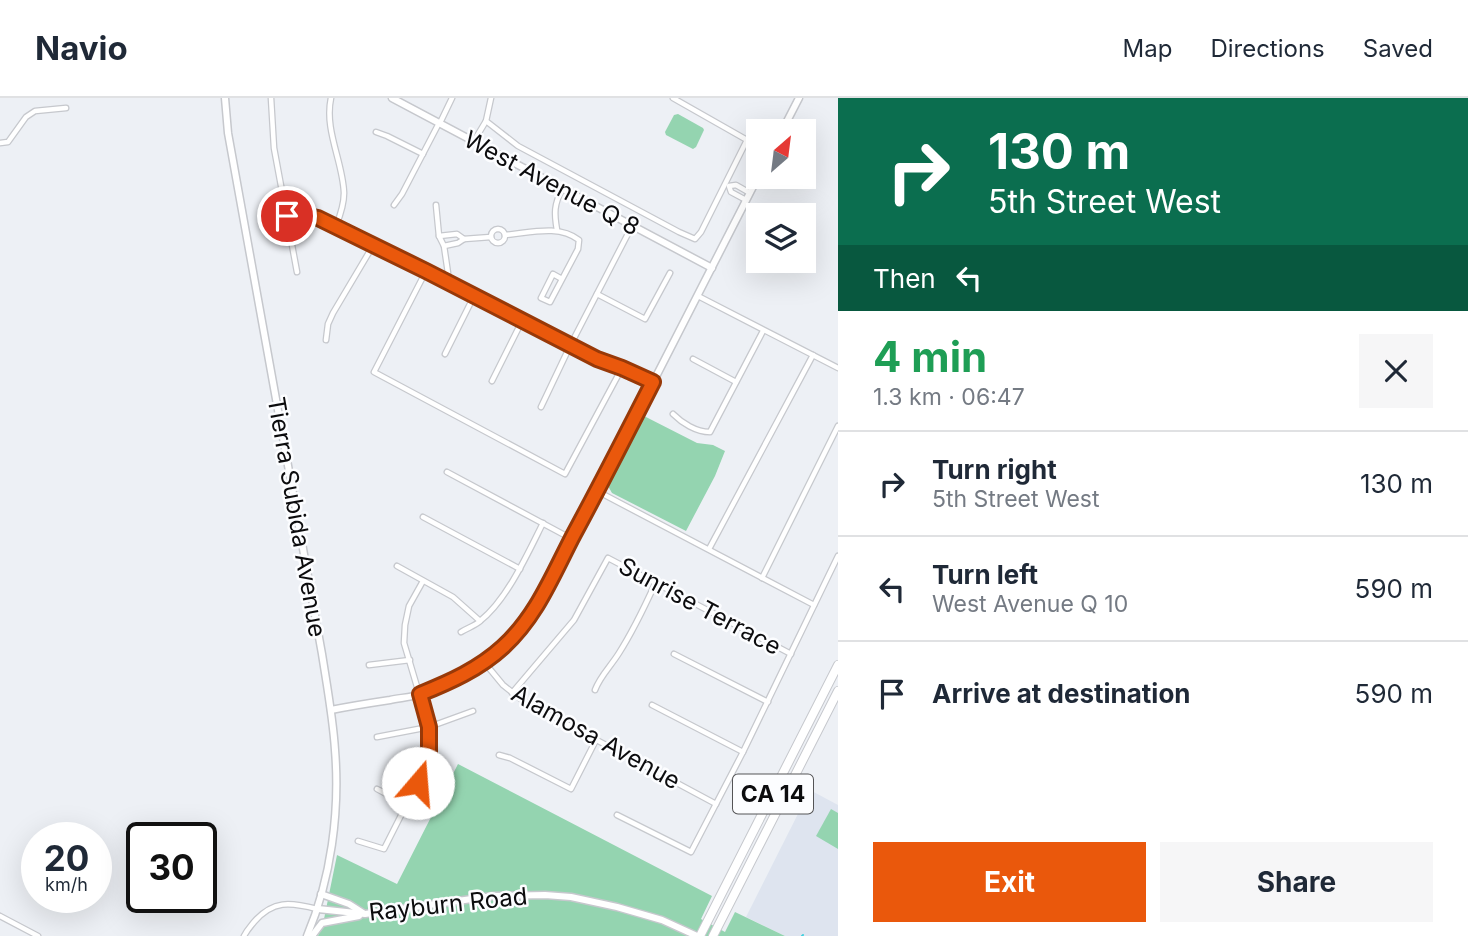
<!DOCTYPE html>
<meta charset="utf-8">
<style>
:root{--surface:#fff;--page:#f6f6f7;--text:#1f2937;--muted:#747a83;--line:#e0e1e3;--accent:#ea580c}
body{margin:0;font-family:Inter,sans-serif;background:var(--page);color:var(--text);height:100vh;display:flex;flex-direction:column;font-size:26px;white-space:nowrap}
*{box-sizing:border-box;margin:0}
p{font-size:23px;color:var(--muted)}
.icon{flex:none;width:38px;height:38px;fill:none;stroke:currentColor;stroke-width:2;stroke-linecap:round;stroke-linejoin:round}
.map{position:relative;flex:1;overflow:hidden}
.drawer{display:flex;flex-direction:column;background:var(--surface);width:630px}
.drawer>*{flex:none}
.banner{background:#0b6e4f;color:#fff;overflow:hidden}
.needle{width:46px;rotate:28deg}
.fabs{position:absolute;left:746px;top:21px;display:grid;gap:14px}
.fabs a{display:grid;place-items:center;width:70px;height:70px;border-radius:0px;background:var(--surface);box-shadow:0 7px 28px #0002;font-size:35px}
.speed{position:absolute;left:21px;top:724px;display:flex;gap:14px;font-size:35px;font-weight:700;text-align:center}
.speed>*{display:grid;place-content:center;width:91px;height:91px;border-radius:50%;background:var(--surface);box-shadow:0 7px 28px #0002;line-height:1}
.speed small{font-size:18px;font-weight:400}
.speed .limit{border:4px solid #111;border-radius:10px;background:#fff;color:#111}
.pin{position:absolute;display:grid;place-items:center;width:60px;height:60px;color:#fff;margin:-30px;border:4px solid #fff;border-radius:50%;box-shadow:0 2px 7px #0007}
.me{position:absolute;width:77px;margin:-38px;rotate:18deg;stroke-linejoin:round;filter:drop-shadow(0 0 5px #0008)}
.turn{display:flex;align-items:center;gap:24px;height:147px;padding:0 35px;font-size:32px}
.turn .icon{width:91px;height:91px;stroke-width:2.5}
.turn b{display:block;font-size:49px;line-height:60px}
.then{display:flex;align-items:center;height:66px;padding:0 35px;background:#0003;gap:14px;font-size:26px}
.round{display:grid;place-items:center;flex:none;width:74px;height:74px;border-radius:0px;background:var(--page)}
.head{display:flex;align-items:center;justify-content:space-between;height:119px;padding:0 35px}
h1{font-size:42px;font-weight:700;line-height:52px;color:#1e9e55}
.cta{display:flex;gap:14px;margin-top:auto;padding:14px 35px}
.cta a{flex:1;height:80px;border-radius:0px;background:var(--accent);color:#fff;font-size:28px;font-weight:700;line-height:80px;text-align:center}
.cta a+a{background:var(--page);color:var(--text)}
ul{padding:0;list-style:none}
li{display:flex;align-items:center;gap:21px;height:105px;padding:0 35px;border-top:2px solid var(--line)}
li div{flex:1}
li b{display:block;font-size:26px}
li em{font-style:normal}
header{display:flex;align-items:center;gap:42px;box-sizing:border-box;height:98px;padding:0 35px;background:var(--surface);border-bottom:2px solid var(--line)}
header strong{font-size:33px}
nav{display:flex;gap:38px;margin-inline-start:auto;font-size:24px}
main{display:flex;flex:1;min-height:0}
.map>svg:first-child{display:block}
.built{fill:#dee4ef}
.green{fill:#94d4b0}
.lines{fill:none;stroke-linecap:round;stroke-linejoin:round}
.stream{stroke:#3ed0dd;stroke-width:2}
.street-casing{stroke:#c6c8cd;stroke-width:7}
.secondary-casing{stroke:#c6c8cd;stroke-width:9}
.highway-casing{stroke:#c6c8cd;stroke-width:10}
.street{stroke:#fff;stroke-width:4.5}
.secondary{stroke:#fff;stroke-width:6}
.highway{stroke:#fff;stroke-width:8}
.route-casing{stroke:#983908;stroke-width:18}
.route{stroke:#ea580c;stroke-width:12}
.labels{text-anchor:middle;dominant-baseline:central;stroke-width:5;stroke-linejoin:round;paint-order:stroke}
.shield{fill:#fcfdff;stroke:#545456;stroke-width:2}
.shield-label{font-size:23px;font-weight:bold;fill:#0c0c0e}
.street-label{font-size:24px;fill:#0c0c0e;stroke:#fcfdff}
</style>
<header>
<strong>Navio</strong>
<nav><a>Map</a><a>Directions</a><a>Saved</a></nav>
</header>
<main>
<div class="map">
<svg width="838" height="838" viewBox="0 0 838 838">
<rect width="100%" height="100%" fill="#edf0f5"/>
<polygon class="built" points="810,692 838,707 838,838 785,838 746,819"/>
<g class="green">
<polygon points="678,16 703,30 704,32 696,49 693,51 666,37 665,34 674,17"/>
<polygon points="644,318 697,345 713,347 725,353 715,378 686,433 612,395 608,388"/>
<polygon points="458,666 712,798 701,821 725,834 735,814 785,838 318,838 323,826 337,757 397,786"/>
<polygon points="831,711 838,715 838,751 816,738"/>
</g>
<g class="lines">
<polyline class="stream" points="802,838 803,837"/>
<defs>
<g id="street">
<polyline points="271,0 274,50 297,174"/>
<path d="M 331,0 C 324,32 343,64 344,95 C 344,106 340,118 336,128"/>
<polyline points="491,0 486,23 518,48 679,134 695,141 701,134 747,42 673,0"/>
<polyline points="440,25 452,0"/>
<polyline points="376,34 387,38 423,56"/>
<polyline points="474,43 486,23"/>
<polyline points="0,45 8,44 26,19 35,13 66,10"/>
<polyline points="746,102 731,94 729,88 736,87 750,95"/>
<polyline points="394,107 402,96 439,25"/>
<polyline points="436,107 439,138 444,148 458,145 464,141 491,139"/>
<polyline points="287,118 303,117 318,120 426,173 597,261 622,270 653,284"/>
<circle cx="498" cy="138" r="7"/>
<path d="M 557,132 C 554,115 554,107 562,91"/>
<path d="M 505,137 C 530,135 558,126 579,142 L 578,151 L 550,204 L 541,200 L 553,176 L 562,181"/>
<polyline points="439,138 457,136 464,141"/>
<polyline points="444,148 448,175"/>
<polyline points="426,173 374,274 565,376 622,270"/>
<polyline points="597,196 645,221 670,175"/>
<polyline points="698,198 838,270"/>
<polyline points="326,242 328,226 333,215 374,146"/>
<polyline points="445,256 474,198"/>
<polyline points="693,261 736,284"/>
<polyline points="492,283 522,223"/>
<polyline points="541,309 570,248 632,128"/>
<path d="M 673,316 C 682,325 696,334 710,334 L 763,233"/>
<polyline points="447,374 572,441"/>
<polyline points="597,393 814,507"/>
<polyline points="423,419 520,471"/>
<polyline points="709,451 813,257"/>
<polyline points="397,468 453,499 480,523"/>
<polyline points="762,480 838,328"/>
<path d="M 461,534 C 467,530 475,528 480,523 C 507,502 528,455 543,425"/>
<polyline points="674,556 768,604"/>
<polyline points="484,564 503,587 522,602 716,706"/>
<polyline points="369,567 410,562"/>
<path d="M 595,592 C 600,578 611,568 619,555 C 633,533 644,510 655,486"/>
<polyline points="512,595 574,522 608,460 791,556"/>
<polyline points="652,607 743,654"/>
<polyline points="377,639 429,629 473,613"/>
<polyline points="499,657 510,660 571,691 596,642"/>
<polyline points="377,691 407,707"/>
<polyline points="617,717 691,754 743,654 838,458"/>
<polyline points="358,743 384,751 429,662 429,629 404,545 405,527 409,508 423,483"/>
<polyline points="0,818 38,838"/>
<path d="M 244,838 C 247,832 250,829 254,824 C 273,802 290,804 317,811"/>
</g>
<g id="secondary">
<path d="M 225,0 L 228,35 L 322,556 C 327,588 333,620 335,652 C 340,714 331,781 307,838"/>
<polyline points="392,0 712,170"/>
<polyline points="782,33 799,0"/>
<path d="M 331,612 C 351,608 370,605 390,602 C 400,600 412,599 422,596 C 479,577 521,539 550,486 L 758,79"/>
<polyline points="321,796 349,806 363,815"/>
<polyline points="318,811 365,816 493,798 545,797 571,799 617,809 662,822 697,838"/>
<polyline points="312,838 322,825 359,818"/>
</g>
<g id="highway">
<polyline points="700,838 838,567"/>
<polyline points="713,838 838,593"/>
</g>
</defs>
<use href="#street" class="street-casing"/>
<use href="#secondary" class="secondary-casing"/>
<use href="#highway" class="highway-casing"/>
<use href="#street" class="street"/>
<use href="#secondary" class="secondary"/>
<use href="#highway" class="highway"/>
</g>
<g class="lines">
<defs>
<path id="route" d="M 287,118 L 303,117 L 318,120 L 426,173 L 597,261 L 622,270 L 653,284 C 627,335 601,386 574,436 C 553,476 537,518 503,549 C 479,571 450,584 420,596 L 429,629 L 429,662 L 418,685"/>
</defs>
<use href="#route" class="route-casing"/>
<use href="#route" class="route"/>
</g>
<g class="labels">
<rect class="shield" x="733" y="676.5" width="80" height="39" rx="5"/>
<g class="shield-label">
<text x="773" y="696">CA 14</text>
</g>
<g class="street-label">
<text transform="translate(552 85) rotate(28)">West Avenue Q 8</text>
<text transform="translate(297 419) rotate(80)">Tierra Subida Avenue</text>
<text transform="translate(700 508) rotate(28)">Sunrise Terrace</text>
<text transform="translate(596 639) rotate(29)">Alamosa Avenue</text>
<text transform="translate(448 806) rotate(-6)">Rayburn Road</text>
</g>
</g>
</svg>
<div class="fabs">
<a><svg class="needle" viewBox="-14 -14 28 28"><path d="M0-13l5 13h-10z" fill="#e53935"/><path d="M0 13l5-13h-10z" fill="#747a83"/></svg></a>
<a><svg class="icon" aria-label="layers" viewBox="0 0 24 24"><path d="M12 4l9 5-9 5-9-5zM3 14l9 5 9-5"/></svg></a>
</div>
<div class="speed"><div>20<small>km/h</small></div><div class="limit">30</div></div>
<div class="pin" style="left:287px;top:118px;background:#d93025"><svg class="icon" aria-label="arrive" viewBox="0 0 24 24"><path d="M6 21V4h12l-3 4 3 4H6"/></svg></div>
<svg class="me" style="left:418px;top:685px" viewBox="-20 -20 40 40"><circle r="19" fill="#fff"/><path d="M0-13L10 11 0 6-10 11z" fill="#ea580c"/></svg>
</div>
<section class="drawer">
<div class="banner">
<div class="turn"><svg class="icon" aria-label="right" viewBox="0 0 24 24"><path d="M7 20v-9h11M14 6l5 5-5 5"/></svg><div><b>130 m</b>5th Street West</div></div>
<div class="then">Then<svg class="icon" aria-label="left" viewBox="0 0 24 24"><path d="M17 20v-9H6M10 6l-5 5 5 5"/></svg></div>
</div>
<div class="head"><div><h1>4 min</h1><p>1.3 km · 06:47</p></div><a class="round"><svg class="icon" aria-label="close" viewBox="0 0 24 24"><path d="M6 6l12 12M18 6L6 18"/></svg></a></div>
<ul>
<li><svg class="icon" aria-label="right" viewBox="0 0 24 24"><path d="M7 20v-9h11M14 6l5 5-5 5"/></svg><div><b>Turn right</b><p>5th Street West</p></div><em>130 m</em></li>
<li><svg class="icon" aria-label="left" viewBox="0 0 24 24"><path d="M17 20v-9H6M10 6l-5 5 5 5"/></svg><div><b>Turn left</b><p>West Avenue Q 10</p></div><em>590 m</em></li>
<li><svg class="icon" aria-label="arrive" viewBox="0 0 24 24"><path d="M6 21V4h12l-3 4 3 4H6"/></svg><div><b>Arrive at destination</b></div><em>590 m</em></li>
</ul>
<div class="cta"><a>Exit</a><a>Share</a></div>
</section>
</main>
